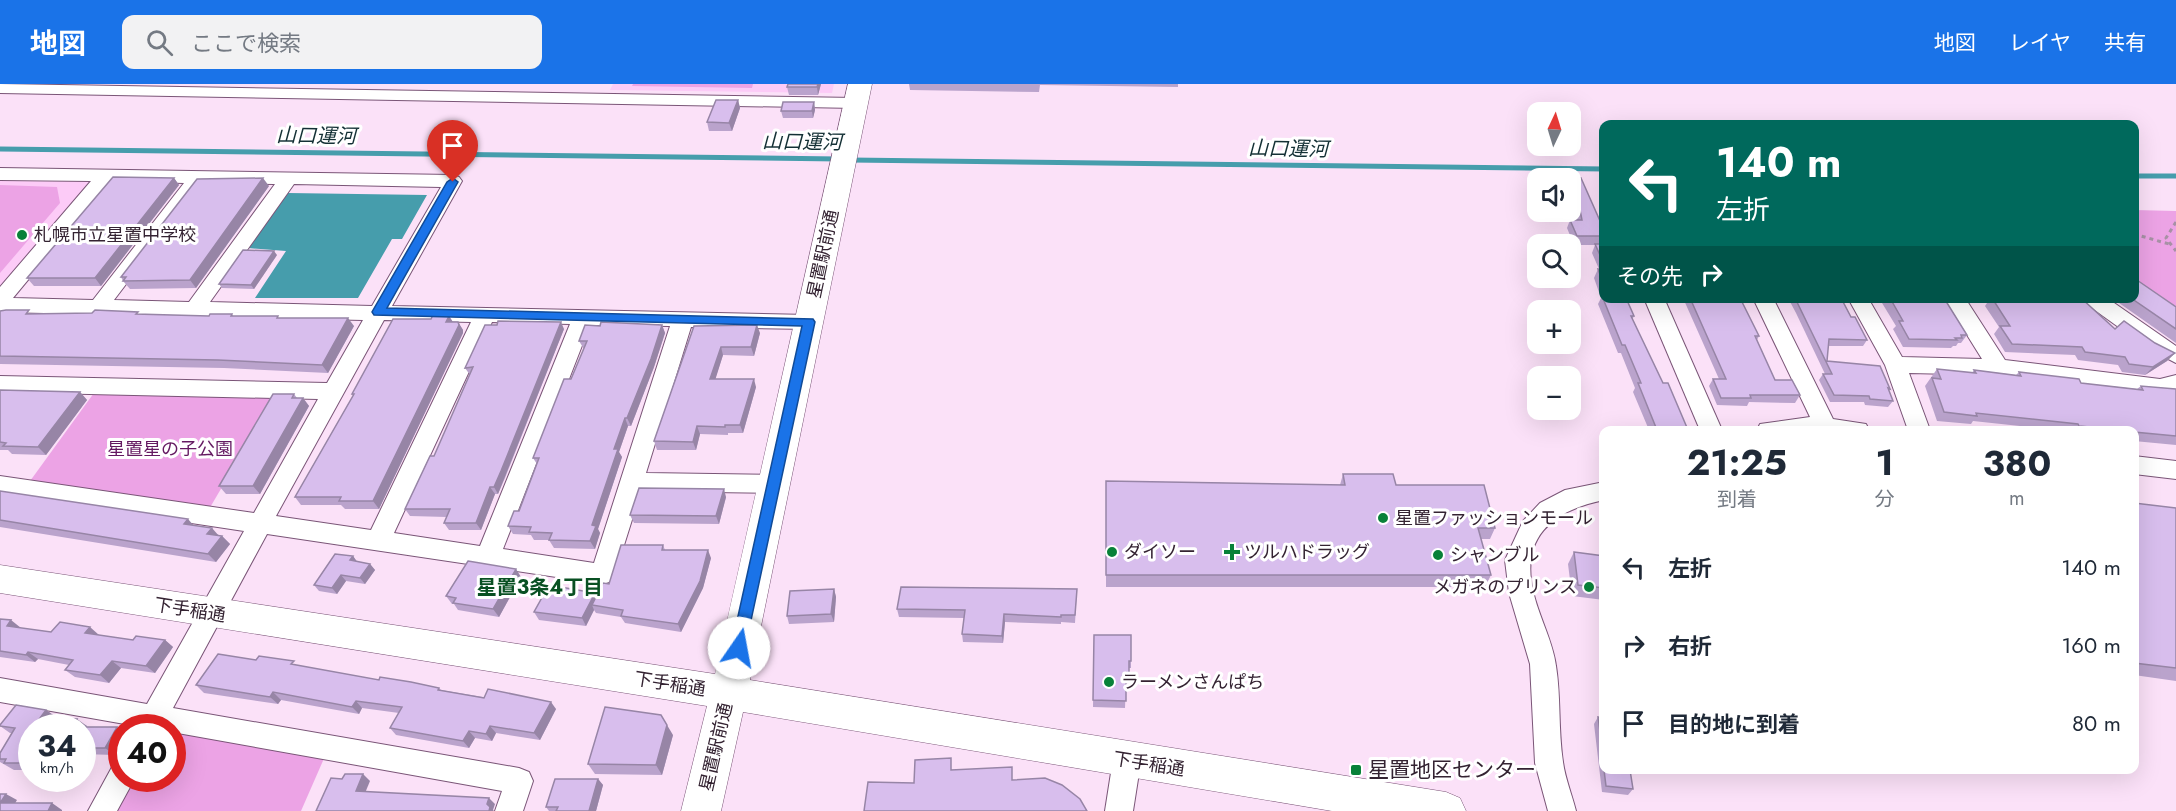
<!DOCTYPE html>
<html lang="ja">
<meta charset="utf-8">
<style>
:root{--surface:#fff;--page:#f2f2f3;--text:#1f2937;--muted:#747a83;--accent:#1a73e8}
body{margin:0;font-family:Jost,"Noto Sans JP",sans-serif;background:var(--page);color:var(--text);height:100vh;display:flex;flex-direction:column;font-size:22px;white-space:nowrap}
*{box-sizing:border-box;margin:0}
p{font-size:20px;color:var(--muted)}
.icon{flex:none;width:33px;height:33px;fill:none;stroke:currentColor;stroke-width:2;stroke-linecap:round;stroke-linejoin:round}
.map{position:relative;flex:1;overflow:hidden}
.panel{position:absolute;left:1599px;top:342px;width:540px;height:348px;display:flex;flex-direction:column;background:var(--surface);border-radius:12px;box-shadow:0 6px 24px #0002}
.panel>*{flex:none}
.top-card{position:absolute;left:1599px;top:36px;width:540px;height:183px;border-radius:12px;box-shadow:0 6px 24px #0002;background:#00695c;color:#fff;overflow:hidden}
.needle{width:39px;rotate:4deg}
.fabs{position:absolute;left:1527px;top:18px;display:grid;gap:12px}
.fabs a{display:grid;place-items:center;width:54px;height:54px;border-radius:12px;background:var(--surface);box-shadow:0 6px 24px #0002;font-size:30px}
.speed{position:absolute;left:18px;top:630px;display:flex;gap:12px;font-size:30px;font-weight:700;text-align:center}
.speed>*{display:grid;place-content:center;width:78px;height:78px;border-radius:50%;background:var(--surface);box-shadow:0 6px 24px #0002;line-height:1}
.speed small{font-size:15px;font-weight:400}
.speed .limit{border:9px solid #d22;background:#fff;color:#111}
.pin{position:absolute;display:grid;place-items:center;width:51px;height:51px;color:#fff;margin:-62px -26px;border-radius:50% 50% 50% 0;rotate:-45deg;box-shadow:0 0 6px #0007}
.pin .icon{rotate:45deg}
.me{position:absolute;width:66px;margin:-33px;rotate:12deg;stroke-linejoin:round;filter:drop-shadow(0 0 4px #0008)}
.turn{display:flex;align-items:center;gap:21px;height:126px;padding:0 18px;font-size:27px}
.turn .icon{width:78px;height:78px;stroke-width:2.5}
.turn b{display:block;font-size:42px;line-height:51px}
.then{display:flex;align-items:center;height:57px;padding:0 18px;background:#0003;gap:12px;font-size:22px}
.eta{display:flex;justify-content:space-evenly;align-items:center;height:102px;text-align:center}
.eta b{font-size:36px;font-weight:700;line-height:42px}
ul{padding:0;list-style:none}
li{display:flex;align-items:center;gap:18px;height:78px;padding:0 18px}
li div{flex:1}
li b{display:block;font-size:22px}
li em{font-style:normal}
header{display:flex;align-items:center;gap:36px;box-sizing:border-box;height:84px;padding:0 30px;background:var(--accent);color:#fff}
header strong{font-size:28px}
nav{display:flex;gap:33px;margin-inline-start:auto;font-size:21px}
.search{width:420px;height:54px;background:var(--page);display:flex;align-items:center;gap:15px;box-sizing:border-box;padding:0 21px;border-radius:12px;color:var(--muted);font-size:22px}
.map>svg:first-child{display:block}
.built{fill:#fccbf7}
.green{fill:#eca3e5}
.water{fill:#469dac}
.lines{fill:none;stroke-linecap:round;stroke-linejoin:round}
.stream{stroke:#469dac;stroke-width:5}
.street-casing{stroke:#7a5577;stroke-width:2}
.secondary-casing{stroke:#7a5577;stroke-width:1}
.path{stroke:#a791a5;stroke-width:3;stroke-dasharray:4 4;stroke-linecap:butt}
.street{fill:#fff;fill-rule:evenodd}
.secondary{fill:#fff;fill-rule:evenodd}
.wall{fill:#baa3cc}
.shaded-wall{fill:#9785a6}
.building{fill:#d8beed;stroke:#9785a6;stroke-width:1.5}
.route{fill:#1a73e8;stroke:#114b97;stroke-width:1.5}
.poi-dot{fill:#088139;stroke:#fff;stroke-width:2}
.labels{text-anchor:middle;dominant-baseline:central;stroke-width:6;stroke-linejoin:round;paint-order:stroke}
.poi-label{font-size:18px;fill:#342332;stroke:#fff;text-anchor:start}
.street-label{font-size:18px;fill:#342332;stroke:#fff}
.park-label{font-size:18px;fill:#641961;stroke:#fff}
.water-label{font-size:20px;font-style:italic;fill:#143035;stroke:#fff}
.neighbourhood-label{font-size:20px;font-weight:bold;fill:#095023;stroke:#fff}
.near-poi-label{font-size:21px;fill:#342332;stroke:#fff;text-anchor:start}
</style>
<header>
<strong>地図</strong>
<div class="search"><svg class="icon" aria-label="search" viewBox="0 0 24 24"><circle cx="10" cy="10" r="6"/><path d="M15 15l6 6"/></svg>ここで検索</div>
<nav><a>地図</a><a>レイヤ</a><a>共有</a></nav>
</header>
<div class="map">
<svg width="2176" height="727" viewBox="0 0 2176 727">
<rect width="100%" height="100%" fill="#fbe1f8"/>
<g class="built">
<polygon points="613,0 834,0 832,9 610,6"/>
<polygon points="0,97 89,98 0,204"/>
</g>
<g class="green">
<polygon points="633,0 753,0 752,4 632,2"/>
<polygon points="0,101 57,103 60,119 0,189"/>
<polygon points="2134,126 2176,127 2176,225 2135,198"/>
<polygon points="99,302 279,306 205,432 25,404"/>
<polygon points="154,633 329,663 301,727 102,727 122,694 172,694 172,644"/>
</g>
<polygon class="water" points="288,109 427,111 402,155 392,155 358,214 255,214 286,167 248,164"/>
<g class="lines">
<g class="stream">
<polyline points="0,65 839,75"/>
<polyline points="850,76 1604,85"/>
<polyline points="2134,92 2176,92"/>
</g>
<defs>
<g id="street">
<polygon points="0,0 856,14 862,15 865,19 862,23 856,24 0,9"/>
<path d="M 0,84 L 453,91 L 459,93 L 462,97 L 392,222 L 809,231 L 816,233 L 819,238 L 816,243 L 809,245 L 691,243 L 646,389 L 774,391 L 782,394 L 786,400 L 782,406 L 774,409 L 641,407 L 615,490 L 612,497 L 603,500 L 267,450 L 173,624 L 519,684 L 529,688 L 533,697 L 523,727 L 495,727 L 502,707 L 172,648 L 172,644 L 135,644 L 136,642 L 0,618 L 0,594 L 147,620 L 244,447 L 0,410 L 0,392 L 254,429 L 318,315 L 0,308 L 0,292 L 327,299 L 363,236 L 0,228 L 0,203 L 91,97 L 0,96 ZM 110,97 L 184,99 L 93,216 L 13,214 ZM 203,99 L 275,100 L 189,218 L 114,216 ZM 294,100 L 441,103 L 372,222 L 210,218 ZM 384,236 L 471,238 L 371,446 L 276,432 ZM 492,238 L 570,240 L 480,462 L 394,449 ZM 590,241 L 670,242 L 594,479 L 503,465 Z"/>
<polygon points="1644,214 1664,214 1722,346 1700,346"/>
<polygon points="1753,214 1773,214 1833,335 1866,340 1869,346 1757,346 1760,340 1810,333"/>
<polygon points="1848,214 1868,214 1902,273 1982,275 1944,214 1965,214 2005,276 2160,295 2176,291 2176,307 2160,311 1998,291 1909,289 1930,346 1908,346 1885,281"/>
<polygon points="2082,214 2107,214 2176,262 2176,279 2149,265 2085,219"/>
<polygon points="2134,372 2176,377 2176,395 2134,390"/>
<path d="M 1604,398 L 1604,416 C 1551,427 1519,454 1534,511 C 1540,535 1553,558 1556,582 C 1561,613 1558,646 1563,678 C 1565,694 1572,711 1576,727 L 1548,727 L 1535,679 L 1530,580 L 1509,509 L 1505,476 L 1523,437 L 1540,419 L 1565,406 Z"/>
<polygon points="1127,663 1137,667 1141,676 1133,727 1105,727 1113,676 1117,667"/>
<polygon points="122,679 122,694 135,694 117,727 88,727 112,683"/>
</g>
<polygon id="secondary" points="848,0 872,0 750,596 1446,708 1460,714 1466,727 1332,727 743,628 721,727 681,727 707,622 0,509 0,481 715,590"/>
</defs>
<use href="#street" class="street-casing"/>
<use href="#secondary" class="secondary-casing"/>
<g class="path">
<polyline points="2176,138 2166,154 2176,167"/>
<polyline points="2134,150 2169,160"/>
</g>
<use href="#street" class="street"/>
<use href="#secondary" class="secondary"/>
</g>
<g class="wall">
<polygon points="821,0 818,11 789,11 787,3"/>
<polygon points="909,0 1178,0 1178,3 1040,1 1039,8 910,6"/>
<polygon points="738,16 740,24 732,47 709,47 707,38"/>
<polygon points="814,18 815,26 813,34 783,34 781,27"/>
<polygon points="174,94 179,101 101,202 34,202 27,194"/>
<polygon points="1574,96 1604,152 1603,160 1604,160 1604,214 1634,232 1632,236 1663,299 1688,346 1649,346 1633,308 1635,304 1621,269 1618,269 1598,220 1601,214 1594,194 1598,185 1599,185 1592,169 1595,161 1574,161 1567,144 1570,136 1577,136 1571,104"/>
<polygon points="269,102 196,204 130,205 123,197 121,193"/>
<polygon points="277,171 254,205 222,204 219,200"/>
<polygon points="1683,214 1740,214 1759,252 1757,256 1775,296 1800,311 1795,319 1749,318 1747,322 1717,321 1709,302 1713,295 1719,295"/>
<polygon points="1788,214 1841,214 1851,233 1867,256 1863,262 1828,262 1827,277 1890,305 1889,307 1893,317 1888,323 1865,321 1864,318 1830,318 1819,296 1823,290 1825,290 1796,229"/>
<polygon points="1879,214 1944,214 1967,251 1961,259 1958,259 1956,262 1953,262 1951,264 1903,263 1893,245 1896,242"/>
<polygon points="1988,214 2081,214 2115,245 2155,259 2175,269 2167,277 2145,291 2122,288 2118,281 2078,276 2075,271 2005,268 1994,250 1999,243 1985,222 1989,216"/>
<polygon points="2112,214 2134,214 2176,223 2176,259"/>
<polygon points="0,227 32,230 141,231 209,232 232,230 233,232 279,234 354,242 328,289 224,284 0,280"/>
<polygon points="449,232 453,238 458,238 463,246 463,249 379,425 345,425 341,421 301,421 295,413 353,312 352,310 431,235"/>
<polygon points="662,241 665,249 654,283 631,342 628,342 619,368 622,373 598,445 600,449 595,465 554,464 549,456 534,456 531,451 513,450 508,442 519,427 537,380 533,374 571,295 584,265 579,257"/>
<polygon points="694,242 760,249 754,272 723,271 715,295 756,303 743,349 728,349 728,351 700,350 696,366 657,366 654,357"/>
<polygon points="564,245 505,394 498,410 495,410 481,446 449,446 444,439 447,433 410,432 405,425 434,372 470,291 465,284"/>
<polygon points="1937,285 1972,289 1974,286 2016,291 2019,288 2081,299 2137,305 2141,302 2176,305 2176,361 2134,357 2134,346 2059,346 1973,337 1971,340 1937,337 1925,302"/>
<polygon points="0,306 80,308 87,316 46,371 12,370 8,366 0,366"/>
<polygon points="294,310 297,314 303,314 309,322 260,410 226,410 219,402"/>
<polygon points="1343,390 1396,401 1495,444 1490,455 1481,455 1491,491 1485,503 1106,503 1106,397 1340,401"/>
<polygon points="0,407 193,441 219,451 222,452 230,460 216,478 0,443"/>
<polygon points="726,413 719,440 634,439 630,431"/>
<polygon points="2134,419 2176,424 2176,597 2134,591"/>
<polygon points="663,461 665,466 711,474 703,504 681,548 625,539 621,533 596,529 594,526 586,542 539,536 534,528 595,509 597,512 609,500"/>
<polygon points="1574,468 1604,472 1604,516 1572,512 1568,480"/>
<polygon points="353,472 357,478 370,480 375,486 365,500 346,497 337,510 319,507 314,501"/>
<polygon points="521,493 499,533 458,526 454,520 452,520 446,512"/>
<polygon points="834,505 836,513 834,538 789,540 787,532"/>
<polygon points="1077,505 1075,539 1061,538 1061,540 1005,538 1003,559 963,558 962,550 964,534 899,533 897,525"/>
<polygon points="0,535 21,544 51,548 98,551 133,556 165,556 173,563 155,589 121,584 109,599 75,593 65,586 69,581 38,575 35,578 0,573"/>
<polygon points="1094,551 1131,577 1131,584 1129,584 1129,596 1126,596 1125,624 1093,623"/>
<polygon points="256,576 299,582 379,596 439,604 441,606 556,625 540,656 496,649 492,657 475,654 469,664 396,651 390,644 399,629 362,624 359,630 281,616 278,620 204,609 196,601"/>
<polygon points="46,626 56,633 55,634 87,642 86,643 122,646 122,659 115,671 82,670 82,644 32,644 32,686 14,686 0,678 0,669 13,649 10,649 0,642"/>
<polygon points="1598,633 1604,634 1604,686 1630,686 1633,705 1628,711 1602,708 1594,640"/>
<polygon points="673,651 662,691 595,690 588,680"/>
<polygon points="598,695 603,701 596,727 549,727 546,723"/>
</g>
<g class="shaded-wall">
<polygon points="818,0 821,0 818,11 817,3"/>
<polygon points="738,16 740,24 732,47 729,39"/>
<polygon points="814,18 815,26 813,34 812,27"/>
<polygon points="174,94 179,101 101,202 95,194"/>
<polygon points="263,94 269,102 196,204 190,196"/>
<polygon points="274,167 277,171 254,205 251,201"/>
<polygon points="449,232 454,240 446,238"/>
<polygon points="348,234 354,242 328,289 322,281"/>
<polygon points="458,238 463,246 463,249 379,425 373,417"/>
<polygon points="561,238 564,245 498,410 494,403"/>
<polygon points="662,241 665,249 654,283 631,342 627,334"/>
<polygon points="757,241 760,249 754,272 751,263"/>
<polygon points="721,263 723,271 713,303 710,295"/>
<polygon points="2175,269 2167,277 2145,291 2153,283"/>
<polygon points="754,295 756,303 743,349 740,341"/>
<polygon points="80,308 87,316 46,371 38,363"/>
<polygon points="303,314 309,322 260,410 253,402"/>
<polygon points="625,334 628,342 619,368 622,373 598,445 600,449 595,465 590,457 592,441 614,365"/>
<polygon points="697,342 700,350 696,366 693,358"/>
<polygon points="490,403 495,410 481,446 476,439"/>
<polygon points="724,405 726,413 719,440 716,432"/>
<polygon points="188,435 195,443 184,440"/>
<polygon points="212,444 219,452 207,450"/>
<polygon points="222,452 230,460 216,478 208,470"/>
<polygon points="708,466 711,474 703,504 681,548 678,540"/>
<polygon points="353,472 358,479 350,476"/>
<polygon points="370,480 375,486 365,500 360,494"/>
<polygon points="516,485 521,493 499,533 493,525"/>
<polygon points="341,491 346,497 337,510 332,504"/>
<polygon points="834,505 836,513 834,538 831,530"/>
<polygon points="595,509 599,516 592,521 594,526 586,542 582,534"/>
<polygon points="1004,530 1005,538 1003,559 1002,552"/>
<polygon points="11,536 21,544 7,542"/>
<polygon points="90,543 99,551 85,549"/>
<polygon points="165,556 173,563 155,589 146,582"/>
<polygon points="28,568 38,575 35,578 26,571"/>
<polygon points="112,577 121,584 109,599 100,591"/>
<polygon points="273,608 281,616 278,620 270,613"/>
<polygon points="356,617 362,624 359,630 352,623"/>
<polygon points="551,618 556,625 540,656 534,649"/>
<polygon points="46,626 56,633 49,641 40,634"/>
<polygon points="77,635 87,642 82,648 72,643"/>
<polygon points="667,641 673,651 662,691 656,681"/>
<polygon points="490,642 496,649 492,657 486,650"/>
<polygon points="117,643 122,646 122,659 115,671 105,664"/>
<polygon points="469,647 475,654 469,664 463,657"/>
<polygon points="363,690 370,697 363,714 356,707"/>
<polygon points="598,695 603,701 596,727 589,727"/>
<polygon points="6,710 17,716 11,726 0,719"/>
<polygon points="489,714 495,720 493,726 494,727 489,727 487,720"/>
<polygon points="52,719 62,726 62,727 48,727"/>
</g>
<g class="building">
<polygon points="788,0 818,0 817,3 787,3"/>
<polygon points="716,16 738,16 729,39 707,38"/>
<polygon points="783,18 814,18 812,27 781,27"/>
<polygon points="113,93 174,94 95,194 27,194"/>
<polygon points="263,94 190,196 123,197 126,193 121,193 197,95"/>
<polygon points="1581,94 1604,146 1604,152 1577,152 1570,136 1582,136 1574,96"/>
<polygon points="1595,160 1604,160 1604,180"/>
<polygon points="243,166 274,167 251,201 219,200"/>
<polygon points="1598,185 1604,186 1604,202"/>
<polygon points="2134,194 2176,223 2176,245 2131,214 2134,214"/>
<polygon points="1602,212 1604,212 1604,214 1626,214 1634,232 1631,232 1663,299 1668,299 1688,346 1657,346 1638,299 1641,299 1625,261 1622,261"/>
<polygon points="1690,214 1740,214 1759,252 1755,252 1775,296 1792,296 1800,311 1750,311 1751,314 1721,314 1713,295 1726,295"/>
<polygon points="1795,214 1841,214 1851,233 1855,233 1867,256 1829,255 1827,277 1880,282 1890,305 1888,304 1893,317 1870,315 1869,312 1834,311 1823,290 1832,290"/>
<polygon points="1890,214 1944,214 1967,251 1961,251 1962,254 1955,254 1957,256 1909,255 1899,237 1903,237"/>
<polygon points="1992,214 2081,214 2115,245 2124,237 2155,259 2175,269 2153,283 2129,280 2125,273 2085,268 2082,263 2012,260 2000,242 2010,242"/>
<polygon points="6,226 29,226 26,230 92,229 95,226 138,228 136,230 209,232 210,230 232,230 231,232 278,232 277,234 348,234 322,281 218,276 0,272 0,227"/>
<polygon points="433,231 449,232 446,238 458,238 459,241 373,417 339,417 341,413 295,413 354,310 352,310 393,235 431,235"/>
<polygon points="498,237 561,238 501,387 494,403 490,403 476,439 444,439 450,425 405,425 430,372 434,372 473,283 465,284 485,241 497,241"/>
<polygon points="601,238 662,241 651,275 627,334 625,334 614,365 618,365 592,441 596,442 590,457 549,456 552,449 529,448 531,443 508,442 514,427 519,427 539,374 533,374 564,295 571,295 587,257 579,257 585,241 600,242"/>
<polygon points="757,241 751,263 721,263 710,295 754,295 740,341 725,341 725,343 697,342 693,358 654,357 694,242"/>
<polygon points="1937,285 1976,289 1974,286 2021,292 2019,288 2079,295 2081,299 2143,306 2141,302 2176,305 2176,352 2134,348 2134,346 2121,346 2079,342 2078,340 1976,329 1977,332 1944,328 1932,294 1941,295"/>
<polygon points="0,306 80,308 38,363 3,362 6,359 0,358"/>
<polygon points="273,310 294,310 292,314 303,314 253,402 219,402"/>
<polygon points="1343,390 1393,390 1396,401 1484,401 1495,444 1478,444 1491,491 1106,491 1106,397 1345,401"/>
<polygon points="639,404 724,405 716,432 630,431"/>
<polygon points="0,407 188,435 184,440 212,444 207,450 222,452 208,470 0,436"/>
<polygon points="2134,419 2176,424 2176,584 2134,579"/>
<polygon points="621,461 663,461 662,466 708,466 700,497 678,540 621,532 623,526 592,521 603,499 609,500"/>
<polygon points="1574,468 1604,472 1604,504 1578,501"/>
<polygon points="335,470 353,472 350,476 370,480 360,494 341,491 332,504 314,501"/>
<polygon points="468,477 516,485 493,525 453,519 456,514 446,512"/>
<polygon points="549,501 595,509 582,534 534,528"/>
<polygon points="901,503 1077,505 1075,531 1061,531 1061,533 1004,530 1002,552 962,550 965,526 897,525"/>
<polygon points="834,505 831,530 787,532 790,507"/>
<polygon points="0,535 11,536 7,542 51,548 60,538 90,543 85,549 133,556 136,552 165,556 146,582 112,577 100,591 65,586 73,576 28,568 26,571 0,567"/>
<polygon points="1094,551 1131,551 1131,577 1129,577 1129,589 1126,589 1126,617 1093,616"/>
<polygon points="218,570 256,576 259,572 294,577 291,580 379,596 380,593 411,598 439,604 438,606 484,614 488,605 551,618 534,649 490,642 486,650 469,647 463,657 390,644 402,623 356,617 352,623 273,608 270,613 196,601"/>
<polygon points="16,621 46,626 40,634 77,635 72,643 117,643 105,664 82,664 82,644 32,644 32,674 29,679 4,679 6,675 0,675 0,669 15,644 0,642 0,641"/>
<polygon points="605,623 661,631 667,641 656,681 588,680"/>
<polygon points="1598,633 1604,634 1604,677"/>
<polygon points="951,674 951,686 1012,683 1012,696 1045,694 1062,701 1080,715 1087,727 864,727 868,698 914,699 915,676"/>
<polygon points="1604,686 1630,686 1633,705 1606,702"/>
<polygon points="345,690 363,690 356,707 489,714 487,720 490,723 489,727 316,727 331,694 342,695"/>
<polygon points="555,695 598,695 589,727 556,727 558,723 546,723"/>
<polygon points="0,710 6,710 0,719 52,719 48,727 0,727"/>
</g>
<polygon class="route" points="453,94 458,98 387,224 813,235 815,238 744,569 739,571 733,569 731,564 802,242 374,231 372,228 447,98"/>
<g class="poi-dot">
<circle cx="22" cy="151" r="6"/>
<circle cx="1383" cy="434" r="6"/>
<circle cx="1112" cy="468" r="6"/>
<path d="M1229 459h6v6h6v6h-6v6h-6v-6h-6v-6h6z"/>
<circle cx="1438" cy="471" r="6"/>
<circle cx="1589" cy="503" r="6"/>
<circle cx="1109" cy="598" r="6"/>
<rect x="1350" y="680" width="12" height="12" rx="3"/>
</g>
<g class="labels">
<g class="poi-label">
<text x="34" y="151">札幌市立星置中学校</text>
<text x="1395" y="434">星置ファッションモール</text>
<text x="1124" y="468">ダイソー</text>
<text x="1244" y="468">ツルハドラッグ</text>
<text x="1450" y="471">シャンブル</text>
<text x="1577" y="503" text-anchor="end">メガネのプリンス</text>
<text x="1121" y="598">ラーメンさんぱち</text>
</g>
<g class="street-label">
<text transform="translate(823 170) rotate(-78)">星置駅前通</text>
<text transform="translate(190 526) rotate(9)">下手稲通</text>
<text transform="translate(670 600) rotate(9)">下手稲通</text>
<text transform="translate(716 663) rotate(-77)">星置駅前通</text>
<text transform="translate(1149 680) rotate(9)">下手稲通</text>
</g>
<g class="park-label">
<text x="170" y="365">星置星の子公園</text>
</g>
<g class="water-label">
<text transform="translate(316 52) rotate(1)">山口運河</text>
<text transform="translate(802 58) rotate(1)">山口運河</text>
<text transform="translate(1288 65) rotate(1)">山口運河</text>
</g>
<g class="neighbourhood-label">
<text x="540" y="503">星置3条4丁目</text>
</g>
<g class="near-poi-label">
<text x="1368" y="686">星置地区センター</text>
</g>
</g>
</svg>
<div class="fabs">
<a><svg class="needle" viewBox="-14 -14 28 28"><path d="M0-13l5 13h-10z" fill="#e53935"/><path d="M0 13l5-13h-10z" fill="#747a83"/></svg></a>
<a><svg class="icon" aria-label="sound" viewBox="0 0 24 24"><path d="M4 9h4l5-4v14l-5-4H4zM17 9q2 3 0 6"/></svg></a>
<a><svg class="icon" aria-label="search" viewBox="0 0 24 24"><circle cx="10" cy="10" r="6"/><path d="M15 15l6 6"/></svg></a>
<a>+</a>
<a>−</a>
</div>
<div class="speed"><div>34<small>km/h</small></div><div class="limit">40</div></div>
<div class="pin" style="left:453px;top:98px;background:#d93025"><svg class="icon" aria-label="arrive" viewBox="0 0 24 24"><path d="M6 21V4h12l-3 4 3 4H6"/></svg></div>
<svg class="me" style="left:739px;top:564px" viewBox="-20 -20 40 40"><circle r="19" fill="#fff"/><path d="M0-13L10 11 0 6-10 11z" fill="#1a73e8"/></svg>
<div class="top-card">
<div class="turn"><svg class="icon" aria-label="left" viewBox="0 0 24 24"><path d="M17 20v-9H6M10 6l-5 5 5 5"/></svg><div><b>140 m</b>左折</div></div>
<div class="then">その先<svg class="icon" aria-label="right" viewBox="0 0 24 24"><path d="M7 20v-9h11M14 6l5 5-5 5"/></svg></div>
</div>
<section class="panel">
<div class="eta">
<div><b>21:25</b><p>到着</p></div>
<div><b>1</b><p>分</p></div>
<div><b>380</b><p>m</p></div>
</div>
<ul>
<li><svg class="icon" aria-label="left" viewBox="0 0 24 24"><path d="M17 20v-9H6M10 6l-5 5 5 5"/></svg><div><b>左折</b></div><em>140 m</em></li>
<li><svg class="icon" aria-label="right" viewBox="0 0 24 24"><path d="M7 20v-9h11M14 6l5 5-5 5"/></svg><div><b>右折</b></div><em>160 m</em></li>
<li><svg class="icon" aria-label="arrive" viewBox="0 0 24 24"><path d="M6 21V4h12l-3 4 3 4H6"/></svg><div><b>目的地に到着</b></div><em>80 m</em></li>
</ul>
</section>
</div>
